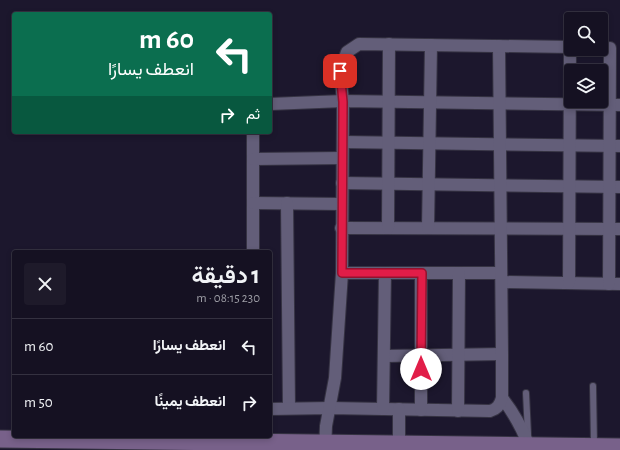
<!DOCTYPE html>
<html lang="ar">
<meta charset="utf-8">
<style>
:root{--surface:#151122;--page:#1e1a2a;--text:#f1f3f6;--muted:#9d9da5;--line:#343140}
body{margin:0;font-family:"Alegreya Sans",Vazirmatn,sans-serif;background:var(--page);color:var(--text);direction:rtl;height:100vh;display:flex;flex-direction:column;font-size:15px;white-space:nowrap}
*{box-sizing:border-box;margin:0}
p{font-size:13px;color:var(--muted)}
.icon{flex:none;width:22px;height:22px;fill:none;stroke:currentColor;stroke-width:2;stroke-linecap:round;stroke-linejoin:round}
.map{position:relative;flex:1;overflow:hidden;direction:ltr}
.drawer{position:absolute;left:12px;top:250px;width:260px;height:188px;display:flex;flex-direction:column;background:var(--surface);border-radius:4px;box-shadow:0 2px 6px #0003,0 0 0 1px var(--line);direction:rtl}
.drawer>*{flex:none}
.guide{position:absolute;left:12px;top:12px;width:260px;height:122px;border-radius:4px;box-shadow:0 2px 6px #0003,0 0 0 1px var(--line);direction:rtl;background:#0b6e4f;color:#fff;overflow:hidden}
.fabs{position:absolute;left:564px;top:12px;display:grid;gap:8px}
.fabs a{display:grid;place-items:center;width:44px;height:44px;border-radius:4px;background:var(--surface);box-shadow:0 2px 6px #0003,0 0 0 1px var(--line);font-size:20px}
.pin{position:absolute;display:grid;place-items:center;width:34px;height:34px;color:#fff;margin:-17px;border-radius:8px;box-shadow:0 2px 6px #0006}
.me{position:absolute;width:44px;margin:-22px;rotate:0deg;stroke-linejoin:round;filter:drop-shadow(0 0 3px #0008)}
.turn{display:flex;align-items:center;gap:14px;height:84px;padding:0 12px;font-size:18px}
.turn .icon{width:52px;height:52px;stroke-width:2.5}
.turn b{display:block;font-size:28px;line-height:34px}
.then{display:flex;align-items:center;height:38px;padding:0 12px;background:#0003;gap:8px;font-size:15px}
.round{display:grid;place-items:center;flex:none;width:42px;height:42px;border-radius:4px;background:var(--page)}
.summary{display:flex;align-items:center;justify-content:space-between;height:68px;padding:0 12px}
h1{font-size:24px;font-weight:600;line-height:30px}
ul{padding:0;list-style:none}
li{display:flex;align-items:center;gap:12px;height:56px;padding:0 12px;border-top:1px solid var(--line)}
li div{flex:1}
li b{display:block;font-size:15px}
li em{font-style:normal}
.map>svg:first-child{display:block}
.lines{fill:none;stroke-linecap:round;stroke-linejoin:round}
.service-casing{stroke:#363343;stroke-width:8}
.minor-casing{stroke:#363343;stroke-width:14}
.secondary-casing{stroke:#363343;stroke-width:19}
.service{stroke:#635e79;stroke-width:6}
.minor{stroke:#635e79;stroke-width:12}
.secondary{stroke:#78618a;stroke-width:17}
.route-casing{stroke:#92132f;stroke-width:10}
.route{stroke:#e11d48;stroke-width:7}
</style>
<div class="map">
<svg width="620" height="450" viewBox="0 0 620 450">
<rect width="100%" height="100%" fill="#1c172d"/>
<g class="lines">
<defs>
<g id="service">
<polyline points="593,386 594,445"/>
<polyline points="526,393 528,434"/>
</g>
<g id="minor">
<polyline points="270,104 343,101 620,105"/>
<polyline points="253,132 253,252"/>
<polyline points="343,142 620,146"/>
<polyline points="253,159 342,158"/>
<polyline points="342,183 620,187"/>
<polyline points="253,203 342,204"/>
<polyline points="287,203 289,408"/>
<polyline points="341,228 620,229"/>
<polyline points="388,228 389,44"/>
<polyline points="428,228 431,45"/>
<polyline points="342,273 501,273"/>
<polyline points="502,282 620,284"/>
<polyline points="569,283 570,47"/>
<polyline points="609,284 610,48"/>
<polyline points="384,356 502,354"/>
<path d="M 502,398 C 514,413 522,428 529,446"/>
<path d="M 270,409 L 330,408 L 490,411 C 497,409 500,405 502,398 L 502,354 L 499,46"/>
<polyline points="383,409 385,273"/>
<polyline points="399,409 399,444"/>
<polyline points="421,410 421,273"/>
<polyline points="458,411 459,273"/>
<polyline points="325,450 326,426 335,378 342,273 343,101 340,71 347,52 359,44 571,47"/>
</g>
<polyline id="secondary" points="0,439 620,447"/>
</defs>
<use href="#service" class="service-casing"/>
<use href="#minor" class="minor-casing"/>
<use href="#secondary" class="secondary-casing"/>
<use href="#service" class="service"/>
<use href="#minor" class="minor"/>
<use href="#secondary" class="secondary"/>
</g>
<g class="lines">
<defs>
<polyline id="route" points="340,71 343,102 342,273 422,273 421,369"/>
</defs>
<use href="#route" class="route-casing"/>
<use href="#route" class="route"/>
</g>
</svg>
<div class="fabs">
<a><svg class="icon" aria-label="search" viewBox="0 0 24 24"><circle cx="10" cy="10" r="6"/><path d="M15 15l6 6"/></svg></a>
<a><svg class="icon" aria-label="layers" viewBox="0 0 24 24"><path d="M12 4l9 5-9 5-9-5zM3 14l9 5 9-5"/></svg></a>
</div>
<div class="pin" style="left:340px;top:71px;background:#d93025"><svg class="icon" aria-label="arrive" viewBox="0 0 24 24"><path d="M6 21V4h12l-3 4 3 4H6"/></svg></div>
<svg class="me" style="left:421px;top:369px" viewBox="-20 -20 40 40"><circle r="19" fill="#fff"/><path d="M0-13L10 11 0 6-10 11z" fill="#e11d48"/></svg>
<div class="guide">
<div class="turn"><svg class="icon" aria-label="left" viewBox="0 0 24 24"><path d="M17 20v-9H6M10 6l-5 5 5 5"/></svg><div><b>60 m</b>انعطف يسارًا</div></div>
<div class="then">ثم<svg class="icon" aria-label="right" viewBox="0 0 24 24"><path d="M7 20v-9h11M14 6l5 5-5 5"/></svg></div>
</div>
<section class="drawer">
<div class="summary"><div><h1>1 دقيقة</h1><p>230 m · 08:15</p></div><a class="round"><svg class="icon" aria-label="close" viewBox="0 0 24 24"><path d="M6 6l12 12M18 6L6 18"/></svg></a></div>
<ul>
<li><svg class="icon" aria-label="left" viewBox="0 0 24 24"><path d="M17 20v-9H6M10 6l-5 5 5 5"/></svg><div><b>انعطف يسارًا</b></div><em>60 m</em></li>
<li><svg class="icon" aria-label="right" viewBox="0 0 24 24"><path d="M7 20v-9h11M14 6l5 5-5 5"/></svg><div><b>انعطف يمينًا</b></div><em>50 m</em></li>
</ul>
</section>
</div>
